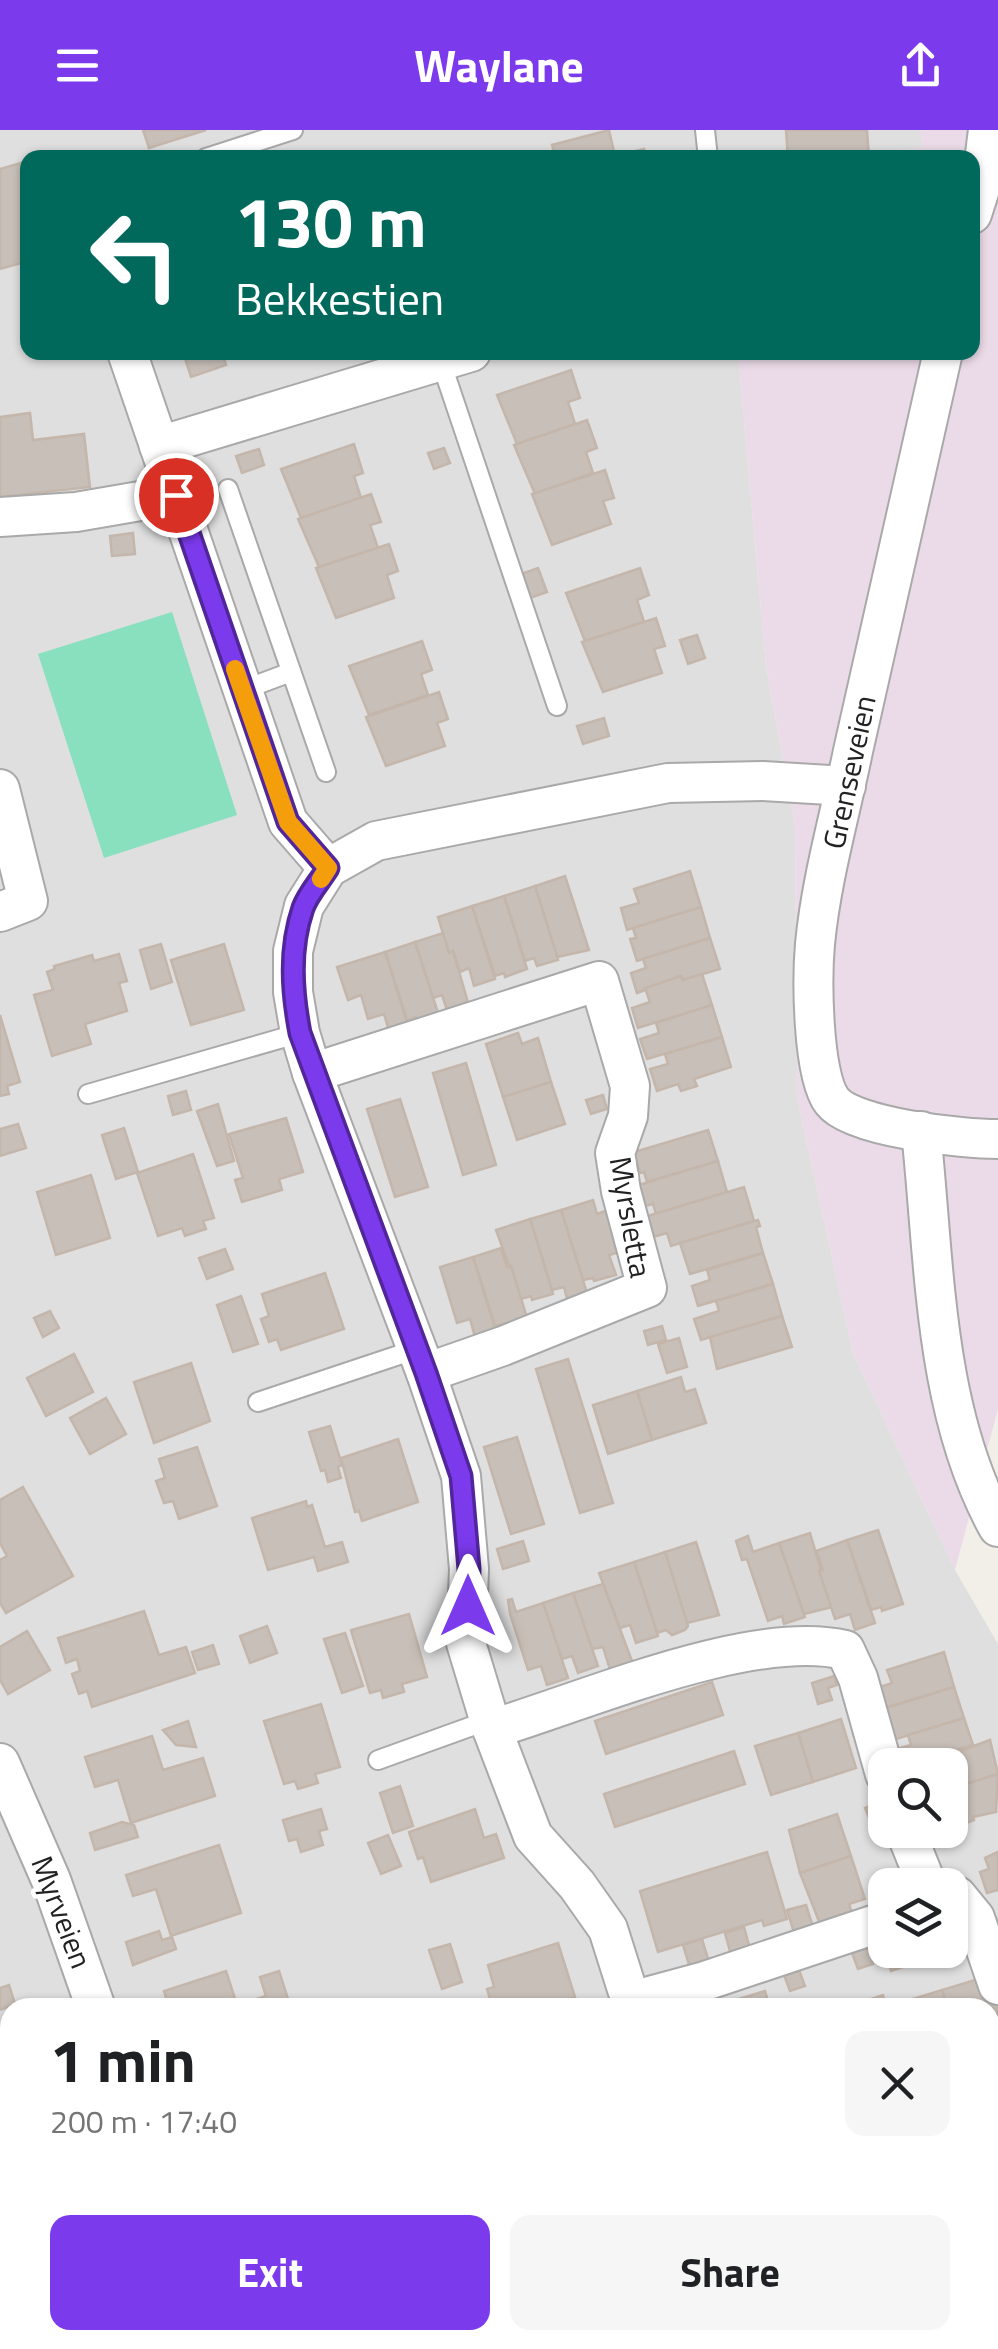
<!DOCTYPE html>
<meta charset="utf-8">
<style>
:root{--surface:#fff;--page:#f6f6f6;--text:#202124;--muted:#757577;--accent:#7c3aed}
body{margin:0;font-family:"Titillium Web",sans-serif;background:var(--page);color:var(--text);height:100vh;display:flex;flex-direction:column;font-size:38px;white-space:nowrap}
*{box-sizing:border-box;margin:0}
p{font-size:32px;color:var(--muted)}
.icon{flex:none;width:55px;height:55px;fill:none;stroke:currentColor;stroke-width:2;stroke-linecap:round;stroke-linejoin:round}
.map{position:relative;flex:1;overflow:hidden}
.drawer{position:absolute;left:0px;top:1868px;width:1000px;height:352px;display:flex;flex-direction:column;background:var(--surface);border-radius:30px 30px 0 0;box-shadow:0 2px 8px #0004}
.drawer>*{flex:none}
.top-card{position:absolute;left:20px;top:20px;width:960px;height:210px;border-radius:20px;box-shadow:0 2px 8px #0004;background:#00695c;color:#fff;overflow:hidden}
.tools{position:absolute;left:868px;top:1618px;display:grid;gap:20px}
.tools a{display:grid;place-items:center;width:100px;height:100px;border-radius:20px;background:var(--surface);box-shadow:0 2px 8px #0004;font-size:50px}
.pin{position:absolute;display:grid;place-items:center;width:85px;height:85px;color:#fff;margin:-42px;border:5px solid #fff;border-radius:50%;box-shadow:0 2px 10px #0007}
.me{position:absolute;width:110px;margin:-55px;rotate:0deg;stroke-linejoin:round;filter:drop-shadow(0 0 8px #0008)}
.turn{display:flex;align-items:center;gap:35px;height:210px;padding:0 50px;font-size:45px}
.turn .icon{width:130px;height:130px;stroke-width:2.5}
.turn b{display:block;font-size:70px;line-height:85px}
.round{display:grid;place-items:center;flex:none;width:105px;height:105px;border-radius:20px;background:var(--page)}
.head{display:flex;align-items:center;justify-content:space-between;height:170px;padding:0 50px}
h1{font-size:60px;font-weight:700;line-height:75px}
.action{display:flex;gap:20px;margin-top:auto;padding:20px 50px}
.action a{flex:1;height:115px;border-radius:20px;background:var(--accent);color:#fff;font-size:40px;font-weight:700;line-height:115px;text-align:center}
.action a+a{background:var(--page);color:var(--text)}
header{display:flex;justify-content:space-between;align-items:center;height:130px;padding:0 50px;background:var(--accent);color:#fff;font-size:45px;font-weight:700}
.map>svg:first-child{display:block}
.residential{fill:#e0dfdf;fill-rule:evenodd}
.industrial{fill:#ebdbe8}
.pitch{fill:#88e0be}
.building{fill:#c7bfb8;stroke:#c4b6ab;stroke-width:2.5}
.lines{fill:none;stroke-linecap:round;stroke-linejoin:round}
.service-casing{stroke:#a9a9a9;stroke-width:22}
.minor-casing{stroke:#a9a9a9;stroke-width:42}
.service{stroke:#fff;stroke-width:18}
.minor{stroke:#fff;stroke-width:38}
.route-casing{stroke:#51269a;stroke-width:25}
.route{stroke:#7c3aed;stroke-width:18}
.slow{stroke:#f59e0b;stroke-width:18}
.labels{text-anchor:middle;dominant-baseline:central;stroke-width:9;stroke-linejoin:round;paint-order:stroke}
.street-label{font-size:30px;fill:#222;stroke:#fff}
</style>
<header><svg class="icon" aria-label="menu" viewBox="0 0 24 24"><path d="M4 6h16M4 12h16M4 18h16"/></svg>Waylane<svg class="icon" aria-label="share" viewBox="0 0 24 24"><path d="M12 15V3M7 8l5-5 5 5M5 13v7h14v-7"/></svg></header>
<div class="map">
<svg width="998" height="2219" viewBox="0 0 998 2219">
<rect width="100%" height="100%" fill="#f2efe9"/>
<path class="residential" d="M 0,0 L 920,0 L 923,17 L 872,28 L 28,28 L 28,222 L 738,223 L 766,536 L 795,696 L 797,967 L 853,1223 L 955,1440 L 998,1514 L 998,2219 L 0,2219 ZM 885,1635 L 950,1635 L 950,1700 L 885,1700 ZM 885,1755 L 950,1755 L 950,1820 L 885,1820 ZM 10,1878 L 990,1878 L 990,2210 L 10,2210 Z"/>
<polygon class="industrial" points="920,0 998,0 998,1279 955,1440 853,1223 797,967 795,696 766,536 738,223 972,222 972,28 872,27 923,17"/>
<polygon class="pitch" points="172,482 237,685 104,728 38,524"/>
<g class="building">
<polygon points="143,0 206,0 149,18"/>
<polygon points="609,0 615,26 644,19 646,28 556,28 552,15"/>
<polygon points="786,0 867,0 869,28 788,28"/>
<polygon points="24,32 28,43 28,131 0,139 0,39"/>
<polygon points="183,222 222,222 226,235 191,247"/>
<polygon points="571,240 580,268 568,272 575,294 517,314 497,265"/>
<polygon points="30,283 33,310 84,304 90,357 0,367 0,287"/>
<polygon points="587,290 597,318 586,322 593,343 535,364 514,315"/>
<polygon points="354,314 363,343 354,346 361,368 301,388 281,339"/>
<polygon points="444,318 450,333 434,339 428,323"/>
<polygon points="259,319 264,335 242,343 236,326"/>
<polygon points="605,340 614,368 603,371 611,394 552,415 532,364"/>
<polygon points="371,364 381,392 370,395 378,418 319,437 298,389"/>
<polygon points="133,403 135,424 112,426 110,406"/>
<polygon points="389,414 398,441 387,445 394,468 336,488 316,438"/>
<polygon points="538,438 547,462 530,468 521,444"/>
<polygon points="640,438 649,465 637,470 644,492 585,511 566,463"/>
<polygon points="656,488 665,516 654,519 662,543 603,562 582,512"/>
<polygon points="697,505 705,528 688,534 680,510"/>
<polygon points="422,511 432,540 421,544 428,565 369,585 349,536"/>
<polygon points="439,562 448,589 437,593 445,616 386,636 366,587"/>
<polygon points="604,588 609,606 583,614 577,596"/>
<polygon points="690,741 701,777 627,800 621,778 639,773 634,759"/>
<polygon points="565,746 589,820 557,827 535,756"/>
<polygon points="535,756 558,830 537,836 534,828 525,831 504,766"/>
<polygon points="504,766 527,839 505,847 504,843 495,846 472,776"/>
<polygon points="472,776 495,849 474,856 469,838 460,842 453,821 449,823 438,787"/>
<polygon points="701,777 710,808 637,831 630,809 636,808 633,798"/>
<polygon points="443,803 449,823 453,821 469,876 448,883 442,865 433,868 415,812"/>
<polygon points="710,808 720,839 683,850 681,846 637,863 631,843 646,838 643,829"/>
<polygon points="415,812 439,886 417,892 416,887 407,890 385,822"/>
<polygon points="161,814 172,852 151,859 140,820"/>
<polygon points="224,814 244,880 191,895 171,830"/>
<polygon points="385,822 408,895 389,901 384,884 368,889 361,865 348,870 337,837"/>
<polygon points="119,824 127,851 119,853 127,881 85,894 91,914 52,926 34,865 53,860 47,842 55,839 54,836 92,825 94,831"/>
<polygon points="702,844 712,875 638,898 632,878 650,872 645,858 681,846 683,850"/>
<polygon points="712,875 722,907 647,929 640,909 659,903 656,893"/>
<polygon points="0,885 20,952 7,956 9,964 0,966"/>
<polygon points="518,903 522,914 538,908 551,952 503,967 486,914"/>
<polygon points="722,907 731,937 694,949 697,956 681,961 678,954 657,961 650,939 668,934 665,924"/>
<polygon points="466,933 496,1035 463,1045 433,943"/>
<polygon points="551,952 565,994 517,1010 503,967"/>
<polygon points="186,961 191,980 173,985 168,966"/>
<polygon points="603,965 607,979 591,984 586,970"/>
<polygon points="400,969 428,1057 395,1067 367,979"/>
<polygon points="218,974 234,1031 217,1036 197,981"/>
<polygon points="286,988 303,1042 279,1049 282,1060 242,1072 235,1050 243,1048 229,1004"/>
<polygon points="18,994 26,1018 0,1026 0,999"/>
<polygon points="124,998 138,1042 116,1049 102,1005"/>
<polygon points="708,1000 718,1031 647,1052 644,1042 640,1043 634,1022"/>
<polygon points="193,1024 214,1088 203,1091 206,1099 185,1106 182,1098 158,1106 137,1043"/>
<polygon points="718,1031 727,1062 656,1084 653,1074 641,1077 635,1056"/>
<polygon points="91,1045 110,1108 56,1125 37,1062"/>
<polygon points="744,1057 754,1091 671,1116 667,1103 650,1108 644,1087"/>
<polygon points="593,1070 597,1084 608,1080 620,1122 609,1125 616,1145 594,1151 593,1148 583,1150 561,1080"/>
<polygon points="561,1080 587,1163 567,1169 564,1157 552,1160 530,1089"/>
<polygon points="530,1089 553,1164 532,1170 531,1166 521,1169 496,1100"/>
<polygon points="758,1090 760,1096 756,1097 763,1123 690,1144 680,1113"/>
<polygon points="501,1118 507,1137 511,1136 528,1191 506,1197 504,1194 495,1196 473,1127"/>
<polygon points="225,1119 233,1139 207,1149 199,1128"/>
<polygon points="763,1123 773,1154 698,1176 692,1156 710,1150 707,1140"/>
<polygon points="473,1127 496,1201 475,1207 470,1189 457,1193 440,1137"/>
<polygon points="325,1143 344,1199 281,1220 277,1209 269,1212 261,1189 269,1186 262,1164"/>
<polygon points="773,1154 782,1186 701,1210 694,1189 719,1181 716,1171"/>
<polygon points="241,1166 258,1214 233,1222 217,1175"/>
<polygon points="50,1181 59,1198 43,1207 34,1188"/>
<polygon points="782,1186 792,1217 717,1239 710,1207"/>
<polygon points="662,1196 666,1210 648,1215 644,1201"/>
<polygon points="679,1208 687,1237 667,1243 658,1214"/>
<polygon points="74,1224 93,1262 46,1286 27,1248"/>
<polygon points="568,1229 613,1373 580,1383 536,1239"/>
<polygon points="191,1233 210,1291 154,1313 134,1252"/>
<polygon points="681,1247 685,1262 695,1259 706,1293 652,1310 637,1261"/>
<polygon points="637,1261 652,1310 608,1324 593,1275"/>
<polygon points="106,1268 126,1304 90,1324 70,1288"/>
<polygon points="330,1296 342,1335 338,1337 341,1348 328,1352 325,1340 321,1341 309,1302"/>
<polygon points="517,1307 544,1394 511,1404 484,1317"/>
<polygon points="398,1309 418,1372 362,1391 359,1381 355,1382 341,1328"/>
<polygon points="197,1317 217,1376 179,1389 173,1371 164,1373 156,1351 165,1348 159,1329"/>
<polygon points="23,1357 73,1446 6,1483 0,1473 0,1430 7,1426 0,1413 0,1370"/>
<polygon points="306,1371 307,1377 312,1375 325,1417 342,1412 348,1432 318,1441 314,1427 268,1440 252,1388"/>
<polygon points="878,1400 903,1474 882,1481 881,1477 871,1480 847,1410"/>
<polygon points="810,1403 832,1477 804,1484 779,1413"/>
<polygon points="748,1406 753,1422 779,1413 805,1487 784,1494 782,1486 768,1491 747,1429 742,1430 736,1411"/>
<polygon points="847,1410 875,1493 855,1500 850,1484 835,1489 819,1441 823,1440 816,1421"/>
<polygon points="523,1411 529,1431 503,1439 497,1419"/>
<polygon points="696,1412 719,1485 687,1493 665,1422"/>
<polygon points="665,1422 688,1496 685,1500 672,1505 666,1500 657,1503 634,1432"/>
<polygon points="634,1432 658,1506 636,1513 630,1495 620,1498 599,1443"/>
<polygon points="603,1454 635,1539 612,1546 603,1517 592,1519 573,1463"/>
<polygon points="573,1463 598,1536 578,1543 572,1526 562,1529 543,1473"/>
<polygon points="512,1469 516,1482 543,1473 568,1548 547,1555 541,1536 528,1540 510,1484 508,1470"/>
<polygon points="144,1481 159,1525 186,1517 195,1543 92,1577 87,1561 79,1564 72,1544 80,1541 77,1529 66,1533 58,1508"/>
<polygon points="409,1484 427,1547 402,1554 404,1562 383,1568 381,1560 370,1563 351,1500"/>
<polygon points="267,1496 277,1523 250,1533 240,1506"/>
<polygon points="27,1501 50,1540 8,1564 0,1550 0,1517"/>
<polygon points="345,1503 363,1556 342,1563 324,1509"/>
<polygon points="213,1515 219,1534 198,1540 192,1522"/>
<polygon points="944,1522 954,1557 881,1579 874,1559 892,1553 887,1540"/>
<polygon points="834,1546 837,1555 828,1558 832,1570 818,1574 812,1553"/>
<polygon points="712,1552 723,1585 606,1624 595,1591"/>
<polygon points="954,1557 964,1588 890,1611 883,1579"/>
<polygon points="321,1574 340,1637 315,1644 318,1653 298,1659 295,1651 284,1654 264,1591"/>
<polygon points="964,1588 973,1615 952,1621 954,1626 922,1635 898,1635 893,1620 911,1615 908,1605"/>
<polygon points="841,1589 856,1638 813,1652 798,1603"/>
<polygon points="188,1591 196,1617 176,1615 163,1600"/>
<polygon points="798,1603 813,1652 771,1665 755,1616"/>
<polygon points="152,1606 163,1640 203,1628 215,1666 131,1693 118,1650 95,1657 85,1627"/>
<polygon points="990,1610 998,1644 950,1659 950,1635 922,1635"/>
<polygon points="734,1621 745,1654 615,1697 604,1664"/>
<polygon points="998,1644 996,1682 973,1687 974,1690 961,1695 957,1692 959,1696 950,1699 950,1659"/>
<polygon points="400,1656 413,1696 393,1703 380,1663"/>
<polygon points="880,1671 885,1686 871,1692 865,1678"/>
<polygon points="321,1679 327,1699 319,1701 323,1715 301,1722 297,1709 289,1711 283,1690"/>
<polygon points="475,1679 484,1708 496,1704 504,1728 431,1752 423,1727 418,1729 409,1702"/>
<polygon points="837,1684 851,1726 800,1743 789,1700"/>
<polygon points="122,1692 134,1695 138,1707 95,1720 90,1703"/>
<polygon points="388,1705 401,1736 381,1744 368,1713"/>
<polygon points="219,1715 241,1783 171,1806 156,1759 133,1766 126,1745"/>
<polygon points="767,1722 787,1789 764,1796 762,1790 658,1822 640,1761"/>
<polygon points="998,1722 998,1760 987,1763 980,1742 989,1739 985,1728"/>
<polygon points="851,1726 865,1769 849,1774 852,1783 820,1794 800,1743"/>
<polygon points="806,1775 814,1800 795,1806 787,1780"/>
<polygon points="744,1797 750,1819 731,1825 725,1803"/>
<polygon points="159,1801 162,1810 172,1807 176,1819 133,1835 126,1812"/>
<polygon points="702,1809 709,1832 690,1838 683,1815"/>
<polygon points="558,1813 575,1867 542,1878 493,1878 487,1859 494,1857 488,1835"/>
<polygon points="450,1814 462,1852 442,1859 429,1820"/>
<polygon points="867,1818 873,1834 858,1839 852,1823"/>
<polygon points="901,1821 906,1836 891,1841 886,1825"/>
<polygon points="799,1840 805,1856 790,1861 784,1845"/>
<polygon points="226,1841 237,1875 266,1866 260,1847 279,1841 291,1878 194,1878 193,1875 169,1878 164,1861"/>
<polygon points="985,1847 998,1870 998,1896 990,1899 990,1878 947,1878 942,1860"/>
<polygon points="9,1855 15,1874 0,1880 0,1858"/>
<polygon points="942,1860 947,1878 900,1878 899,1873"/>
<polygon points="765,1861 770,1878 734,1878 732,1871"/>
<polygon points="883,1865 887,1878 844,1878"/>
<polygon points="990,2029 998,2048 998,2108 994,2110 990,2107"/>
<polygon points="990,2184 998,2219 979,2219 976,2210 990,2210"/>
<polygon points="279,2210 349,2210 352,2219 282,2219"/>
<polygon points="387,2210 404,2210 407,2219 359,2219"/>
<polygon points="607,2210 650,2210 652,2216 610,2219"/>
</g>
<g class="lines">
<defs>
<g id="service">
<polyline points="705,0 708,28"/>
<polyline points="206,28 293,0"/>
<polyline points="441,232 557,576"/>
<polyline points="228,359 326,642"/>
<polyline points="243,560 291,542"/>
<polyline points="88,964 300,903"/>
<polyline points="258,1272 417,1219"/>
<polyline points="378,1630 489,1590"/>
</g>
<g id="minor">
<polyline points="972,84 981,56 988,0"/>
<polyline points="127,222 288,692 328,738"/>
<path d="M 943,222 C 912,355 882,488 853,621 C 840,685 821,750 815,814 C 812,847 812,945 832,971 C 852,998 964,1009 998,1009"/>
<polyline points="159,316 471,222"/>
<polyline points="0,387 76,382 175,365"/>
<polyline points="0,659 28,771 0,782"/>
<polyline points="312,943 599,851 630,956 628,986 615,1023 621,1061 647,1158 503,1216 426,1243"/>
<path d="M 921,1001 C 935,1132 933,1280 998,1397"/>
<path d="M 492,1599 C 585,1571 753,1498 845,1520 L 858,1548 L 885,1644"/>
<polyline points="0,1633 51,1750 96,1878"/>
<polyline points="905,1700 927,1755"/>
<polyline points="950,1765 957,1766 975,1788 998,1855"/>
<polyline points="631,1871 705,1851 885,1791"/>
<polyline points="633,1878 608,1799 577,1755 533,1706 492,1599 466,1513 469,1439 461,1346 426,1243 312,943 300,903 293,862 293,821 304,776 328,738 376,711 668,653 763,651 846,656"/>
<polyline points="990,2145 998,2144"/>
<polyline points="206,2210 209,2219"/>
<polyline points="693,2210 696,2219"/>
</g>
</defs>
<use href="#service" class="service-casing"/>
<use href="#minor" class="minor-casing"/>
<use href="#service" class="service"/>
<use href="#minor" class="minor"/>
</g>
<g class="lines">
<defs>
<path id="route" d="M 176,365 L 288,692 L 328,738 C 320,751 308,764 303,778 C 289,819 292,861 300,903 L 426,1243 L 461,1346 L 469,1439 L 468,1476"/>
</defs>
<use href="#route" class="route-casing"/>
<use href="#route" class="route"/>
<polyline class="slow" points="235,539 288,692 328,738 321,749"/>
</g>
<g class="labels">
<g class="street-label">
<text transform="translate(849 642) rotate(-78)">Grenseveien</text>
<text transform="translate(631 1087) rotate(80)">Myrsletta</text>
<text transform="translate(62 1782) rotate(69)">Myrveien</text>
</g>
</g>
</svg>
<div class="tools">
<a><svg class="icon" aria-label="search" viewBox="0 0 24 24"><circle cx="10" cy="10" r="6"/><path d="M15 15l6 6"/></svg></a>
<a><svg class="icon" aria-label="layers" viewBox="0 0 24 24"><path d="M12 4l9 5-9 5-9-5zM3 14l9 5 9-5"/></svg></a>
</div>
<div class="pin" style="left:176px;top:365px;background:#d93025"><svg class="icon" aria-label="arrive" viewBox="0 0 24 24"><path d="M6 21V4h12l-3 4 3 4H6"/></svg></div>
<svg class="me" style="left:468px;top:1476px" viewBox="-20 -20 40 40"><path d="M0-17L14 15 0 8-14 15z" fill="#7c3aed" stroke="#fff" stroke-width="4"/></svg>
<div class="top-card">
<div class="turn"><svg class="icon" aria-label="left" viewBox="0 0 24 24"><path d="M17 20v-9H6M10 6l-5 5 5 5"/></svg><div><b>130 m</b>Bekkestien</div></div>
</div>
<section class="drawer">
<div class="head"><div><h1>1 min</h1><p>200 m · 17:40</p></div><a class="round"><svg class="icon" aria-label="close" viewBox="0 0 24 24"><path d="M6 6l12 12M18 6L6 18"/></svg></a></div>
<div class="action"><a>Exit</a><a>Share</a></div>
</section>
</div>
